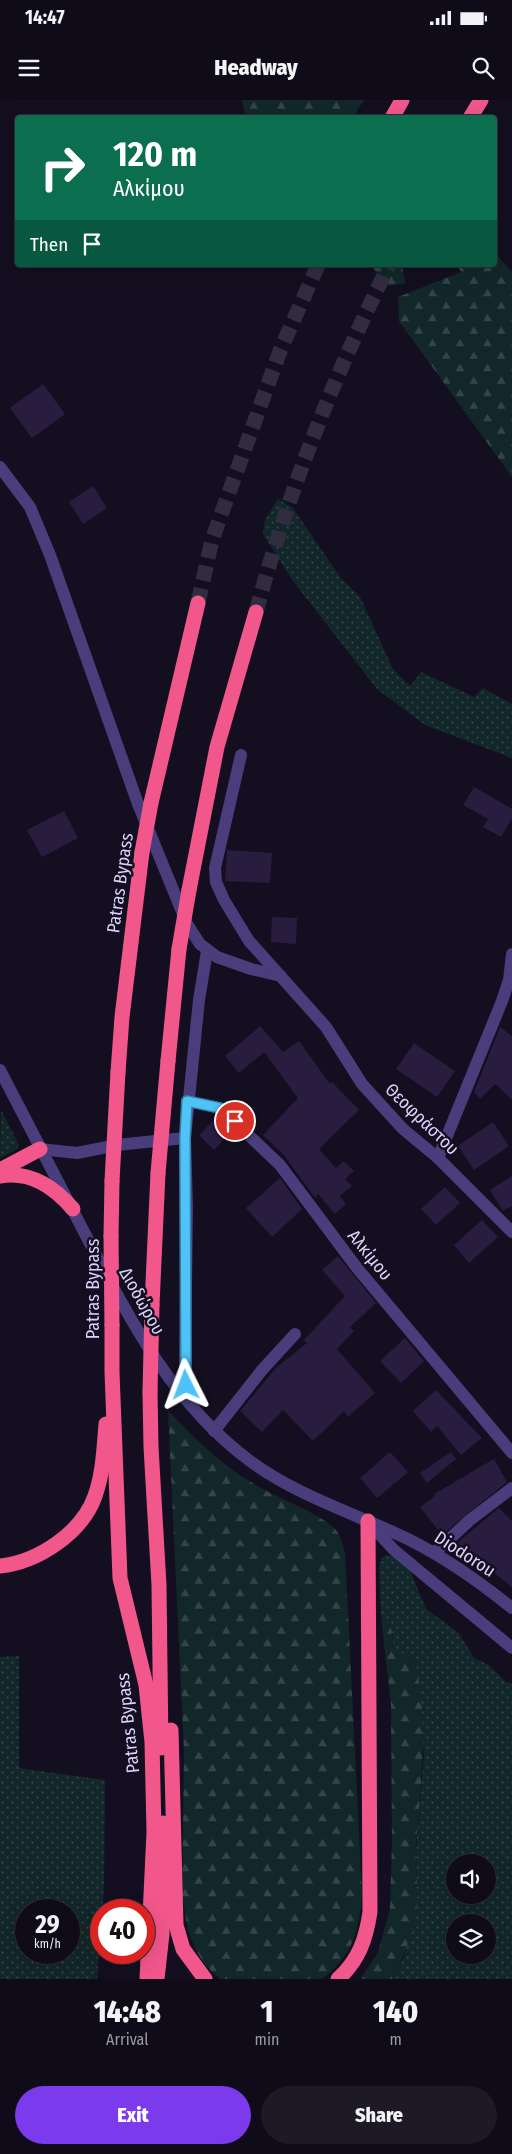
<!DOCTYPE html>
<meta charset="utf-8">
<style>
:root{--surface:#0f0b18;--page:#1d1925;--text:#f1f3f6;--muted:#9b9ba2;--line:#2f2b37;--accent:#7c3aed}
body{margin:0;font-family:"Fira Sans Condensed",sans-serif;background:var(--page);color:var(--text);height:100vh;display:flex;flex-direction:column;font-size:19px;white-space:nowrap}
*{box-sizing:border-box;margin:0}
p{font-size:16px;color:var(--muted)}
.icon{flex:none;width:28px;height:28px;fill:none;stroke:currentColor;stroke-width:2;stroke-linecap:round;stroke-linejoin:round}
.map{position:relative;height:1879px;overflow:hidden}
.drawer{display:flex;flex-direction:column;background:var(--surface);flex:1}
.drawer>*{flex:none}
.top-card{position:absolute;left:15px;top:15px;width:482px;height:152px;border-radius:5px;box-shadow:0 5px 20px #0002,0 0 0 1px var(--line);background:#0b6e4f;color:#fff;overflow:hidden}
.fabs{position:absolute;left:446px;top:1754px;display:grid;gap:10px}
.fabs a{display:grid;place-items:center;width:50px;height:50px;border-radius:50%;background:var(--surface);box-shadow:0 5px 20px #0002,0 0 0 1px var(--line);font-size:25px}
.speed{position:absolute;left:15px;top:1799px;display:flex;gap:10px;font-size:25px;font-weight:700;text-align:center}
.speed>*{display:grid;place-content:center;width:65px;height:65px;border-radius:50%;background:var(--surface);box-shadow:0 5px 20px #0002,0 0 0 1px var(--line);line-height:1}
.speed small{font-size:12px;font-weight:400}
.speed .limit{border:8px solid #d22;background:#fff;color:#111}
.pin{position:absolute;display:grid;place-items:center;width:42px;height:42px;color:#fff;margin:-21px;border:2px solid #fff;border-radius:50%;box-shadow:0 1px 5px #0007}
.me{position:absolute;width:55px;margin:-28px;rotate:357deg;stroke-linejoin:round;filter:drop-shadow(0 0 4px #0008)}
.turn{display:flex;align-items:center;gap:18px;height:105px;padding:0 15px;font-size:22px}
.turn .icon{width:65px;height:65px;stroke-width:2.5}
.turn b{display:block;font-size:35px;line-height:42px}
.then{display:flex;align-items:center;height:48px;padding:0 15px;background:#0003;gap:10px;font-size:19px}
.eta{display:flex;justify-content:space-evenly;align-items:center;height:85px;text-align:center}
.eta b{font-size:30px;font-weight:800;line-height:35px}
.cta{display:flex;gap:10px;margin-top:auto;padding:10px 15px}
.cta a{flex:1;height:58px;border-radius:30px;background:var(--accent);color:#fff;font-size:20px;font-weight:800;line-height:58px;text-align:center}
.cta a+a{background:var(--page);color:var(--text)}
.status{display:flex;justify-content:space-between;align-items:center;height:35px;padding:0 25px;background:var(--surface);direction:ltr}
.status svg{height:14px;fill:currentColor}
header{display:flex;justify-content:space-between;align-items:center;height:65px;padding:0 15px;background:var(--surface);font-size:22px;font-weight:800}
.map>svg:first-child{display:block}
.grass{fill:url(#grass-dots);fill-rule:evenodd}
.forest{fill:url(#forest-firs)}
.building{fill:#281c3f}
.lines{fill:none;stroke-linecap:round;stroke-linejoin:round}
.highway-tunnel{stroke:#322c41;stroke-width:15;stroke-dasharray:15 8;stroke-linecap:butt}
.minor{stroke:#493e7b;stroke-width:12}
.highway{stroke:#f1578b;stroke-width:15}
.highway-bridge{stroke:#f1578b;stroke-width:15}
.route-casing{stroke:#337fa1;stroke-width:12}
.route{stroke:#4fc3f7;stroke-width:9}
.labels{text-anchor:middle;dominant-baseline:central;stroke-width:5;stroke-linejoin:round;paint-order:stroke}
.street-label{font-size:18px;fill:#dcd2fb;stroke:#140f20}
</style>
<div class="status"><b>14:47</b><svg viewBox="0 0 49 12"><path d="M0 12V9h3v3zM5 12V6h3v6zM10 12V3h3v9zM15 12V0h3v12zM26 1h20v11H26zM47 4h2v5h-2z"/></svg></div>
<header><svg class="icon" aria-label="menu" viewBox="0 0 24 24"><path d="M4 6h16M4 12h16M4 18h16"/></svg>Headway<svg class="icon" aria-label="search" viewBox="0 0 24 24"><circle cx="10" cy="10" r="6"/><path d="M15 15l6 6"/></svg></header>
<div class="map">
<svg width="512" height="1879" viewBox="0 0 512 1879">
<defs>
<pattern id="grass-dots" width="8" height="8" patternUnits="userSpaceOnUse" patternTransform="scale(1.25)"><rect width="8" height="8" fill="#122729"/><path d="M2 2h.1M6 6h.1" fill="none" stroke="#344549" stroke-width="1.8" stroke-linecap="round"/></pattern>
<pattern id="forest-firs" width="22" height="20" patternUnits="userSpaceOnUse" patternTransform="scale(1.25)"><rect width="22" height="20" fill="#122729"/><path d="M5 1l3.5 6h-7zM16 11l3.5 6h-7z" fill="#344549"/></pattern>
</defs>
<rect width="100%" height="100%" fill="#140f20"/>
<g class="grass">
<polygon points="278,399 293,408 340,477 360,497 393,569 410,586 421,572 474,597 483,588 512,604 512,658 425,625 377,589 293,481 263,434 265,420"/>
<polygon points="1,1010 19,1045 16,1050 0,1058"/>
<path d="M 386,1455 L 395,1457 L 410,1470 L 426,1509 L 459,1533 L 474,1558 L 489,1565 L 506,1582 L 512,1583 L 512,1879 L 392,1879 L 404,1857 L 417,1805 L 416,1751 L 424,1655 L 415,1561 L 393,1548 C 392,1535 395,1521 381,1516 L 379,1467 L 381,1458 ZM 455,1762 L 488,1762 L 488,1795 L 455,1795 ZM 455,1822 L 488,1822 L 488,1855 L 455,1855 Z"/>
<path d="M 19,1556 L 19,1668 L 105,1680 L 104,1786 L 97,1879 L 0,1879 L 0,1557 ZM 26,1810 L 69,1810 L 69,1852 L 26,1852 Z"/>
</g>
<g class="forest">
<polygon points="242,0 364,0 353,17 246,18"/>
<polygon points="495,154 512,172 512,377 399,221 398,197 461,172 457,165 495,165"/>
<polygon points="370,165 402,165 405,183 389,186"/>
<path d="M 168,1310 C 196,1341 225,1368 261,1388 C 282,1400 319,1413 335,1429 C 341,1435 343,1445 345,1453 L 362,1793 C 359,1830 354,1855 322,1879 L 220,1879 L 204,1864 L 195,1848 L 188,1831 L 182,1795 L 184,1652 Z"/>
<path d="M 381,1516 C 395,1521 391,1535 393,1548 L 415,1561 C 429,1622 421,1685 416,1746 C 415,1765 418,1785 417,1804 C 415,1829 404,1857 392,1879 L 360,1879 L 378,1853 L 390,1808 L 392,1741 L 391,1605 Z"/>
</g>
<g class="building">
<polygon points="43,284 65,314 32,338 10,308"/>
<polygon points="93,386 107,408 83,424 69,402"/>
<polygon points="474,687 512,709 512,718 501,737 483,727 488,719 463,705"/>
<polygon points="64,711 78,738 42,757 27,730"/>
<polygon points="227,750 272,753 270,783 225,781"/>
<polygon points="272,817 297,818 296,844 271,842"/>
<polygon points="260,926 283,952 299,941 330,984 332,982 359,1010 319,1049 336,1068 344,1061 354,1071 345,1079 352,1086 340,1096 346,1104 335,1114 318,1094 315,1098 284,1055 263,1035 298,998 264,952 239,973 225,956"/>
<polygon points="500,927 512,936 512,1000 495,984 480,999 474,992"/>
<polygon points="414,943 455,971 437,997 396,969"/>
<polygon points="217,1017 232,1031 214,1050 199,1035"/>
<polygon points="493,1022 509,1046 474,1070 458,1046"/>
<polygon points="512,1076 512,1106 503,1111 490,1090"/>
<polygon points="280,1078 302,1109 272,1137 246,1108"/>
<polygon points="445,1087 460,1103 436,1125 421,1109"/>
<polygon points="482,1120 498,1137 469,1163 454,1145"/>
<polygon points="338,1156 376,1203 350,1227 354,1231 337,1249 375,1293 348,1317 344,1311 313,1341 283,1310 262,1332 240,1311 277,1267 307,1243 304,1240 345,1196 322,1170"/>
<polygon points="405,1238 424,1261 401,1283 380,1261"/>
<polygon points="436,1290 482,1338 461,1355 437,1326 431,1332 413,1311"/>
<polygon points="390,1352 408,1372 377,1398 360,1378"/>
<polygon points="451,1352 456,1359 427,1383 420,1373"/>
<polygon points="494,1359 507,1382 444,1433 438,1430 420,1407 435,1396 434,1394"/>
<polygon points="499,1408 512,1421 512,1487 457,1443"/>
</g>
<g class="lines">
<g class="highway-tunnel">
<polyline points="198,503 212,440 280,251 318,165"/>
<path d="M 256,512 C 288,392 334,276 389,165"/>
</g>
<g class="minor">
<polyline points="0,367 30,407 50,455 138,704 187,824 200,844 217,857 251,869 281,876"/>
<polyline points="241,655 215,768 216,782 224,800 249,841 326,927 362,984 403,1029 438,1058 512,1132"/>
<path d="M 0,970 C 27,1023 55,1075 82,1128 C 127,1214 170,1302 250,1361 C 293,1393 347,1411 395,1433 C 438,1452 476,1479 512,1508"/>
<polyline points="187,1001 220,1008 280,1065 357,1168 512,1353"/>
<polyline points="40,1049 77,1053 117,1045 185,1038"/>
<polyline points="438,1058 502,901 509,880 512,854"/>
<polyline points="191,1303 186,1285 185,1266 187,1107 185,1038 199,900 207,851"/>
<polyline points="214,1331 262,1270 295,1234"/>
<polyline points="371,1425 394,1450 512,1548"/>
<polyline points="434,1453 470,1420 512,1388"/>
</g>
<g class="highway">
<polyline points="392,18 402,0"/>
<polyline points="470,18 481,0"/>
<polyline points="151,703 198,503"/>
<polyline points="189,790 217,647 256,512"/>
<polyline points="168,961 179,849"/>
<polyline points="118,972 122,917 142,752"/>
<polyline points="0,1070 40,1049"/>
<path d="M 0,1076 C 31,1071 54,1087 73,1109"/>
<polyline points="111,1136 112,1081"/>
<polyline points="152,1205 158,1073"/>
<polyline points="112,1225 112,1272 120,1478 146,1585 152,1642 154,1732 147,1879"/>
<polyline points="150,1292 151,1347 159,1485 161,1648"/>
<path d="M 0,1466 C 38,1462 82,1433 95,1396 C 103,1374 104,1348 106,1324"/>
<polyline points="171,1630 176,1825 183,1849 205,1879"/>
<polyline points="157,1879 162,1834 163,1723"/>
<path d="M 338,1879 C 359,1860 366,1839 370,1812 L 368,1421"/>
</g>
<g class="highway-bridge">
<polyline points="142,752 151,703"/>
<polyline points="179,849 189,790"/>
<polyline points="158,1073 168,961"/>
<polyline points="112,1081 118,972"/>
<polyline points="111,1136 112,1225"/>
<polyline points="150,1292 152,1205"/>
</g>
</g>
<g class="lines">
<defs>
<polyline id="route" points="186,1285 185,1038 187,1001 220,1008 235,1021"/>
</defs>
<use href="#route" class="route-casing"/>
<use href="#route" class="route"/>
</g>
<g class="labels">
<g class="street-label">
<text transform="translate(120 783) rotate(-82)">Patras Bypass</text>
<text transform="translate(422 1019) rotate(44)">Θεοφράστου</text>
<text transform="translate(370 1155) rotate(51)">Αλκίμου</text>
<text transform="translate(93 1189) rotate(-90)">Patras Bypass</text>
<text transform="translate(142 1201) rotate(61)">Διοδώρου</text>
<text transform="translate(465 1454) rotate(33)">Diodorou</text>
<text transform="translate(128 1623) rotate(-96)">Patras Bypass</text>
</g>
</g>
</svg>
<div class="fabs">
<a><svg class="icon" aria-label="sound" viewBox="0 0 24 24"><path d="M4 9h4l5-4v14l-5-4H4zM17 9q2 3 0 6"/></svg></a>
<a><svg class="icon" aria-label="layers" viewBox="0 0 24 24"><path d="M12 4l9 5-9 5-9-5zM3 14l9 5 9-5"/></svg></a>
</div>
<div class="speed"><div>29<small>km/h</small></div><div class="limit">40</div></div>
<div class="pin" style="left:235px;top:1021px;background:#d93025"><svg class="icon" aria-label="arrive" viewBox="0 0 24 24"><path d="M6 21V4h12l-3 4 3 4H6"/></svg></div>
<svg class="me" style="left:186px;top:1285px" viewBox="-20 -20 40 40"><path d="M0-17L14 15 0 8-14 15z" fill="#4fc3f7" stroke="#fff" stroke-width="4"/></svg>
<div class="top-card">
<div class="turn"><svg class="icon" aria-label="right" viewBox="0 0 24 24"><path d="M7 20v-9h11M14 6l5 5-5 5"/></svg><div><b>120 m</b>Αλκίμου</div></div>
<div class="then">Then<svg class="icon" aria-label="arrive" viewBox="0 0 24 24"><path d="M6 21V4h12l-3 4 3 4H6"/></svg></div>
</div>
</div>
<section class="drawer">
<div class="eta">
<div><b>14:48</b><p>Arrival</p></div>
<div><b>1</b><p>min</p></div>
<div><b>140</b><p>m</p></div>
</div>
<div class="cta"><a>Exit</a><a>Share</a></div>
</section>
